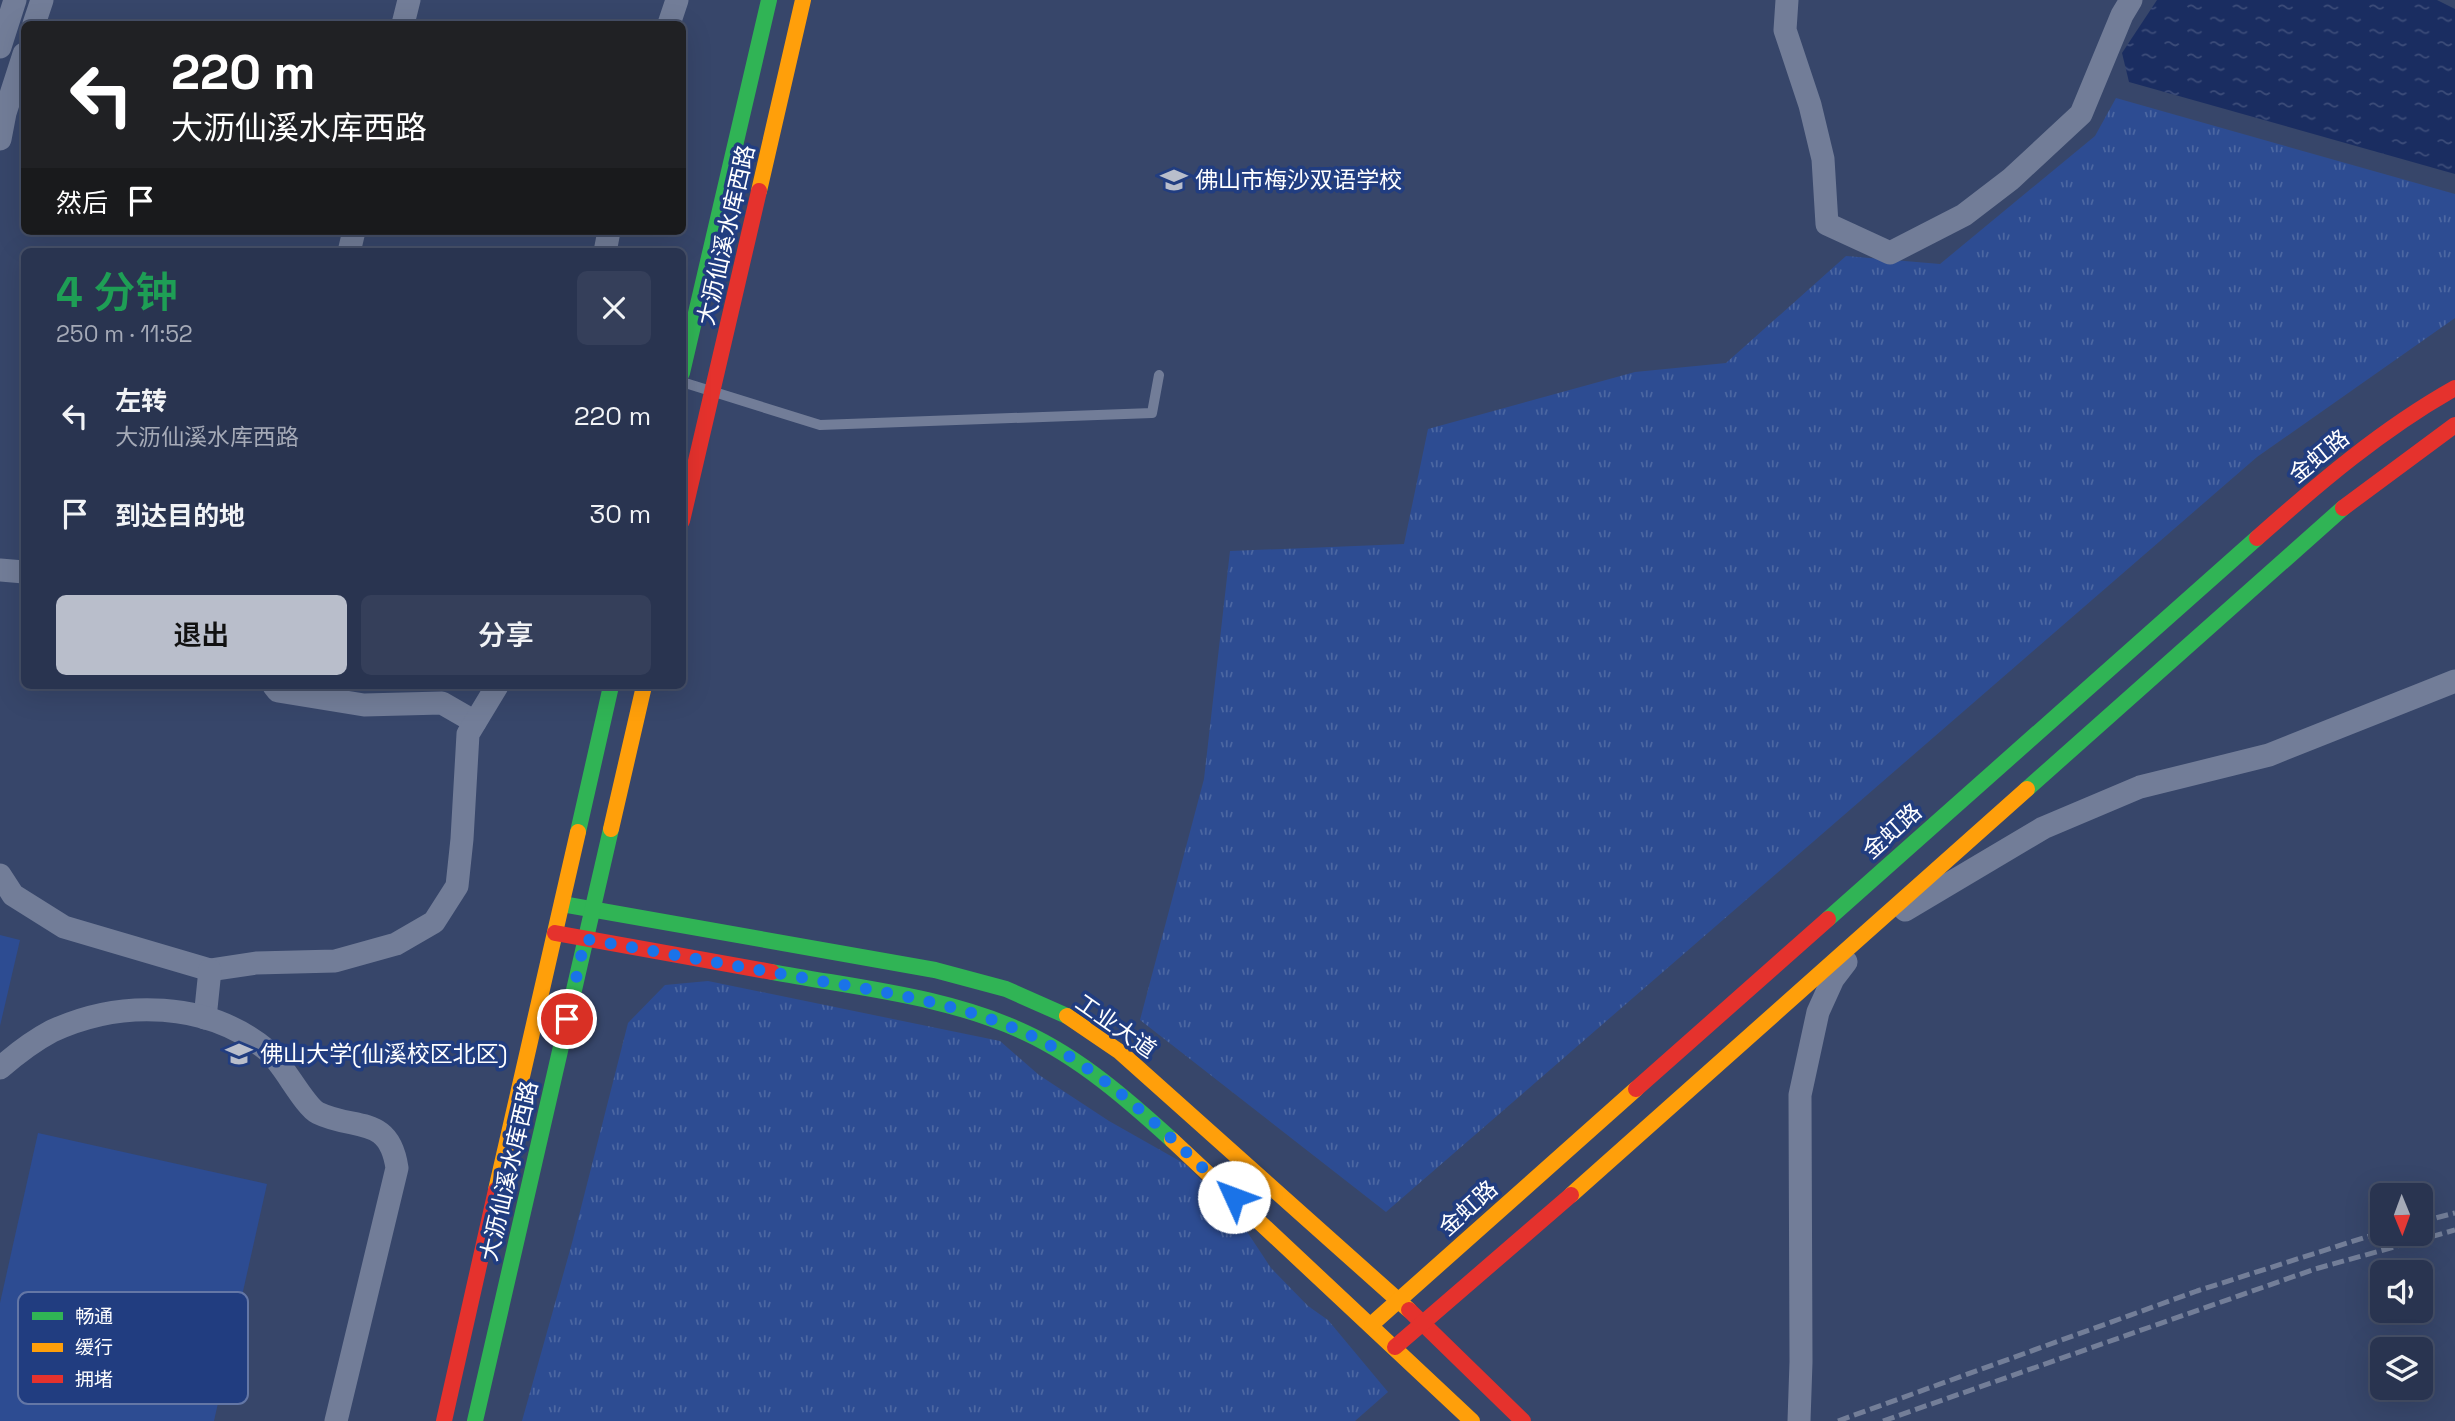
<!DOCTYPE html>
<html lang="zh">
<meta charset="utf-8">
<style>
:root{--surface:#293450;--page:#353f5a;--text:#f1f3f6;--muted:#a5aab7;--line:#454f67;--accent:#b9becb}
body{margin:0;font-family:"Space Grotesk","Noto Sans SC",sans-serif;background:var(--page);color:var(--text);height:100vh;display:flex;flex-direction:column;font-size:26px;white-space:nowrap}
*{box-sizing:border-box;margin:0}
p{font-size:23px;color:var(--muted)}
.icon{flex:none;width:38px;height:38px;fill:none;stroke:currentColor;stroke-width:2;stroke-linecap:round;stroke-linejoin:round}
.map{position:relative;flex:1;overflow:hidden}
.details{position:absolute;left:21px;top:248px;width:665px;height:441px;display:flex;flex-direction:column;background:var(--surface);border-radius:10px;box-shadow:0 7px 28px #0002,0 0 0 2px var(--line)}
.details>*{flex:none}
.top-card{position:absolute;left:21px;top:21px;width:665px;height:214px;border-radius:10px;box-shadow:0 7px 28px #0002,0 0 0 2px var(--line);background:#202124;color:#fff;overflow:hidden}
.needle{width:46px;rotate:179deg}
.fabs{position:absolute;left:2370px;top:1183px;display:grid;gap:14px}
.fabs a{display:grid;place-items:center;width:63px;height:63px;border-radius:10px;background:var(--surface);box-shadow:0 7px 28px #0002,0 0 0 2px var(--line);font-size:35px}
.pin{position:absolute;display:grid;place-items:center;width:60px;height:60px;color:#fff;margin:-30px;border:4px solid #fff;border-radius:50%;box-shadow:0 2px 7px #0007}
.me{position:absolute;width:77px;margin:-38px;rotate:313deg;stroke-linejoin:round;filter:drop-shadow(0 0 5px #0008)}
.turn{display:flex;align-items:center;gap:24px;height:147px;padding:0 35px;font-size:32px}
.turn .icon{width:91px;height:91px;stroke-width:2.5}
.turn b{display:block;font-size:49px;line-height:60px}
.then{display:flex;align-items:center;height:66px;padding:0 35px;background:#0003;gap:14px;font-size:26px}
.round{display:grid;place-items:center;flex:none;width:74px;height:74px;border-radius:10px;background:var(--page)}
.headline{display:flex;align-items:center;justify-content:space-between;height:119px;padding:0 35px}
h1{font-size:42px;font-weight:600;line-height:52px;color:#1e9e55}
.cta{display:flex;gap:14px;margin-top:auto;padding:14px 35px}
.cta a{flex:1;height:80px;border-radius:10px;background:var(--accent);color:#111;font-size:28px;font-weight:600;line-height:80px;text-align:center}
.cta a+a{background:var(--page);color:var(--text)}
ul{padding:0;list-style:none}
li{display:flex;align-items:center;gap:21px;height:98px;padding:0 35px}
li div{flex:1}
li b{display:block;font-size:26px}
li em{font-style:normal}
.map>svg:first-child{display:block}
.grass{fill:url(#grass-tufts)}
.park{fill:#2d4c92}
.water{fill:url(#water-ripples)}
.lines{fill:none;stroke-linecap:round;stroke-linejoin:round}
.lane{stroke:#727d98;stroke-width:10}
.street{stroke:#727d98;stroke-width:23}
.fast{stroke:#30b455;stroke-width:16}
.slow{stroke:#ff9f0a;stroke-width:16}
.jam{stroke:#e5322d;stroke-width:16}
.rail{stroke:#737e98;stroke-width:5;stroke-dasharray:12 5;stroke-linecap:butt}
.route{stroke:#1a73e8;stroke-width:12;stroke-dasharray:0 21.6}
.labels{text-anchor:middle;dominant-baseline:central;stroke-width:7;stroke-linejoin:round;paint-order:stroke}
.poi-label{font-size:23px;fill:#fff;stroke:#213d80;text-anchor:start}
.street-label{font-size:23px;fill:#fff;stroke:#213d80}
.key{fill:#213d80;stroke:#6477a6;stroke-width:2}
.key-label{font-size:19px;fill:#fff}
</style>
<div class="map">
<svg width="2455" height="1421" viewBox="0 0 2455 1421">
<defs>
<pattern id="grass-tufts" width="24" height="20" patternUnits="userSpaceOnUse" patternTransform="scale(1.75)"><rect width="24" height="20" fill="#2d4c92"/><path d="M3 7l-1-3M5 7V3M7 7l1-3M15 17l-1-3M17 17v-4M19 17l1-3" fill="none" stroke="#4c67a2"/></pattern>
<pattern id="water-ripples" width="26" height="14" patternUnits="userSpaceOnUse" patternTransform="scale(1.75)"><rect width="26" height="14" fill="#1a2d61"/><path d="M2 4q2-2 4 0t4 0M15 11q2-2 4 0t4 0" fill="none" stroke="#3c4c79"/></pattern>
</defs>
<rect width="100%" height="100%" fill="#37466a"/>
<g class="grass">
<polygon points="2116,98 2455,194 2455,318 2257,457 1386,1212 1140,1020 1204,779 1230,551 1404,544 1428,429 1635,372 1726,363 1846,256 1940,264 2095,136"/>
<polygon points="708,981 1000,1041 1039,1075 1109,1121 1185,1164 1236,1215 1271,1268 1308,1306 1328,1320 1388,1392 1355,1421 522,1421 572,1243 628,1023 665,985"/>
</g>
<g class="park">
<polygon points="0,935 20,940 0,1026"/>
<polygon points="38,1133 267,1184 214,1421 0,1421 0,1303"/>
</g>
<polygon class="water" points="2157,0 2437,0 2455,9 2455,174 2129,82 2122,53"/>
<g class="lines">
<polyline class="lane" points="682,382 820,425 1152,413 1159,375"/>
<g class="street">
<polyline points="1787,0 1785,30 1810,105 1823,159 1827,224 1890,253 1964,215 2011,179 2081,114 2122,15 2131,0"/>
<polyline points="34,24 42,0"/>
<polyline points="403,24 409,0"/>
<polyline points="669,24 677,0"/>
<polyline points="0,47 15,0"/>
<polyline points="0,139 5,113 24,54"/>
<polyline points="349,252 354,231"/>
<polyline points="605,252 609,231"/>
<polyline points="0,570 24,572"/>
<polyline points="274,686 278,691 364,705 442,703 475,722"/>
<polyline points="0,875 13,895 64,927 210,970 256,963 335,961 396,944 434,922 457,886 462,839 468,734 497,686"/>
<polyline points="1905,910 2043,828 2140,787 2269,755 2455,681"/>
<polyline points="205,1018 210,970"/>
<path d="M 0,1068 C 15,1055 35,1040 52,1031 C 121,999 208,1001 268,1051 C 283,1063 304,1106 318,1113 C 355,1131 389,1114 397,1168 L 336,1421"/>
<polyline points="1799,1421 1801,1362 1800,1095 1818,1012 1833,979 1846,962"/>
</g>
<g class="fast">
<polyline points="682,373 769,0"/>
<polyline points="2027,789 2343,508"/>
<polyline points="578,832 611,686"/>
<polyline points="562,904 935,970 1006,989 1067,1016"/>
<polyline points="1828,919 2257,538"/>
<path d="M 772,972 C 857,988 948,996 1026,1033 C 1080,1058 1128,1100 1172,1140"/>
<polyline points="475,1421 611,829"/>
</g>
<g class="slow">
<polyline points="759,191 803,0"/>
<polyline points="611,829 644,686"/>
<polyline points="1067,1016 1120,1052 1409,1310"/>
<polyline points="1172,1140 1472,1421"/>
<polyline points="496,1190 578,832"/>
<polyline points="1571,1195 2027,789"/>
<polyline points="1372,1324 1636,1089"/>
</g>
<g class="jam">
<polyline points="2343,508 2455,425"/>
<polyline points="682,521 759,191"/>
<path d="M 2257,538 C 2319,483 2382,429 2455,388"/>
<polyline points="555,933 772,972"/>
<polyline points="1636,1089 1828,919"/>
<polyline points="1409,1310 1523,1421"/>
<polyline points="1395,1347 1571,1195"/>
<polyline points="444,1421 496,1190"/>
</g>
<g class="rail">
<polyline points="2420,1222 2455,1213"/>
<polyline points="1838,1421 2197,1291 2382,1232"/>
<polyline points="1883,1421 2315,1269 2455,1230"/>
</g>
</g>
<g class="lines">
<path class="route" d="M 567,1019 L 585,939 C 664,953 742,967 821,981 C 895,994 968,1005 1036,1038 C 1112,1075 1173,1141 1234,1197"/>
</g>
<defs>
<symbol id="school-bare" viewBox="-9 -9 18 18"><path d="M0-5L7-2L0 1L-7-2ZM-4 1L0 2.5L4 1V4Q0 6-4 4Z" fill="#b9becb" stroke="#213d80" stroke-width="2.5" paint-order="stroke"/></symbol>
<symbol id="university-bare" viewBox="-9 -9 18 18"><path d="M0-5L7-2L0 1L-7-2ZM-4 1L0 2.5L4 1V4Q0 6-4 4Z" fill="#b9becb" stroke="#213d80" stroke-width="2.5" paint-order="stroke"/></symbol>
</defs>
<g fill-rule="evenodd">
<use href="#school-bare" x="1155" y="161" width="38" height="38"/>
<use href="#university-bare" x="220" y="1035" width="38" height="38"/>
</g>
<g class="labels">
<g class="poi-label">
<text x="1195" y="180">佛山市梅沙双语学校</text>
<text x="260" y="1054">佛山大学(仙溪校区北区)</text>
</g>
<g class="street-label">
<text transform="translate(726 235) rotate(-77)">大沥仙溪水库西路</text>
<text transform="translate(2319 456) rotate(-39)">金虹路</text>
<text transform="translate(1892 831) rotate(-42)">金虹路</text>
<text transform="translate(1116 1026) rotate(35)">工业大道</text>
<text transform="translate(509 1171) rotate(-77)">大沥仙溪水库西路</text>
<text transform="translate(1468 1208) rotate(-42)">金虹路</text>
</g>
</g>
<rect x="18" y="1292" width="230" height="112" rx="10" class="key"/>
<rect x="32" y="1312" width="31" height="8" fill="#30b455"/>
<rect x="32" y="1343" width="31" height="9" fill="#ff9f0a"/>
<rect x="32" y="1375" width="31" height="8" fill="#e5322d"/>
<g class="key-label">
<text x="75" y="1323">畅通</text>
<text x="75" y="1354">缓行</text>
<text x="75" y="1386">拥堵</text>
</g>
</svg>
<div class="fabs">
<a><svg class="needle" viewBox="-14 -14 28 28"><path d="M0-13l5 13h-10z" fill="#e53935"/><path d="M0 13l5-13h-10z" fill="#a5aab7"/></svg></a>
<a><svg class="icon" aria-label="sound" viewBox="0 0 24 24"><path d="M4 9h4l5-4v14l-5-4H4zM17 9q2 3 0 6"/></svg></a>
<a><svg class="icon" aria-label="layers" viewBox="0 0 24 24"><path d="M12 4l9 5-9 5-9-5zM3 14l9 5 9-5"/></svg></a>
</div>
<div class="pin" style="left:567px;top:1019px;background:#d93025"><svg class="icon" aria-label="arrive" viewBox="0 0 24 24"><path d="M6 21V4h12l-3 4 3 4H6"/></svg></div>
<svg class="me" style="left:1234px;top:1197px" viewBox="-20 -20 40 40"><circle r="19" fill="#fff"/><path d="M0-13L10 11 0 6-10 11z" fill="#1a73e8"/></svg>
<div class="top-card">
<div class="turn"><svg class="icon" aria-label="left" viewBox="0 0 24 24"><path d="M17 20v-9H6M10 6l-5 5 5 5"/></svg><div><b>220 m</b>大沥仙溪水库西路</div></div>
<div class="then">然后<svg class="icon" aria-label="arrive" viewBox="0 0 24 24"><path d="M6 21V4h12l-3 4 3 4H6"/></svg></div>
</div>
<section class="details">
<div class="headline"><div><h1>4 分钟</h1><p>250 m · 11:52</p></div><a class="round"><svg class="icon" aria-label="close" viewBox="0 0 24 24"><path d="M6 6l12 12M18 6L6 18"/></svg></a></div>
<ul>
<li><svg class="icon" aria-label="left" viewBox="0 0 24 24"><path d="M17 20v-9H6M10 6l-5 5 5 5"/></svg><div><b>左转</b><p>大沥仙溪水库西路</p></div><em>220 m</em></li>
<li><svg class="icon" aria-label="arrive" viewBox="0 0 24 24"><path d="M6 21V4h12l-3 4 3 4H6"/></svg><div><b>到达目的地</b></div><em>30 m</em></li>
</ul>
<div class="cta"><a>退出</a><a>分享</a></div>
</section>
</div>
